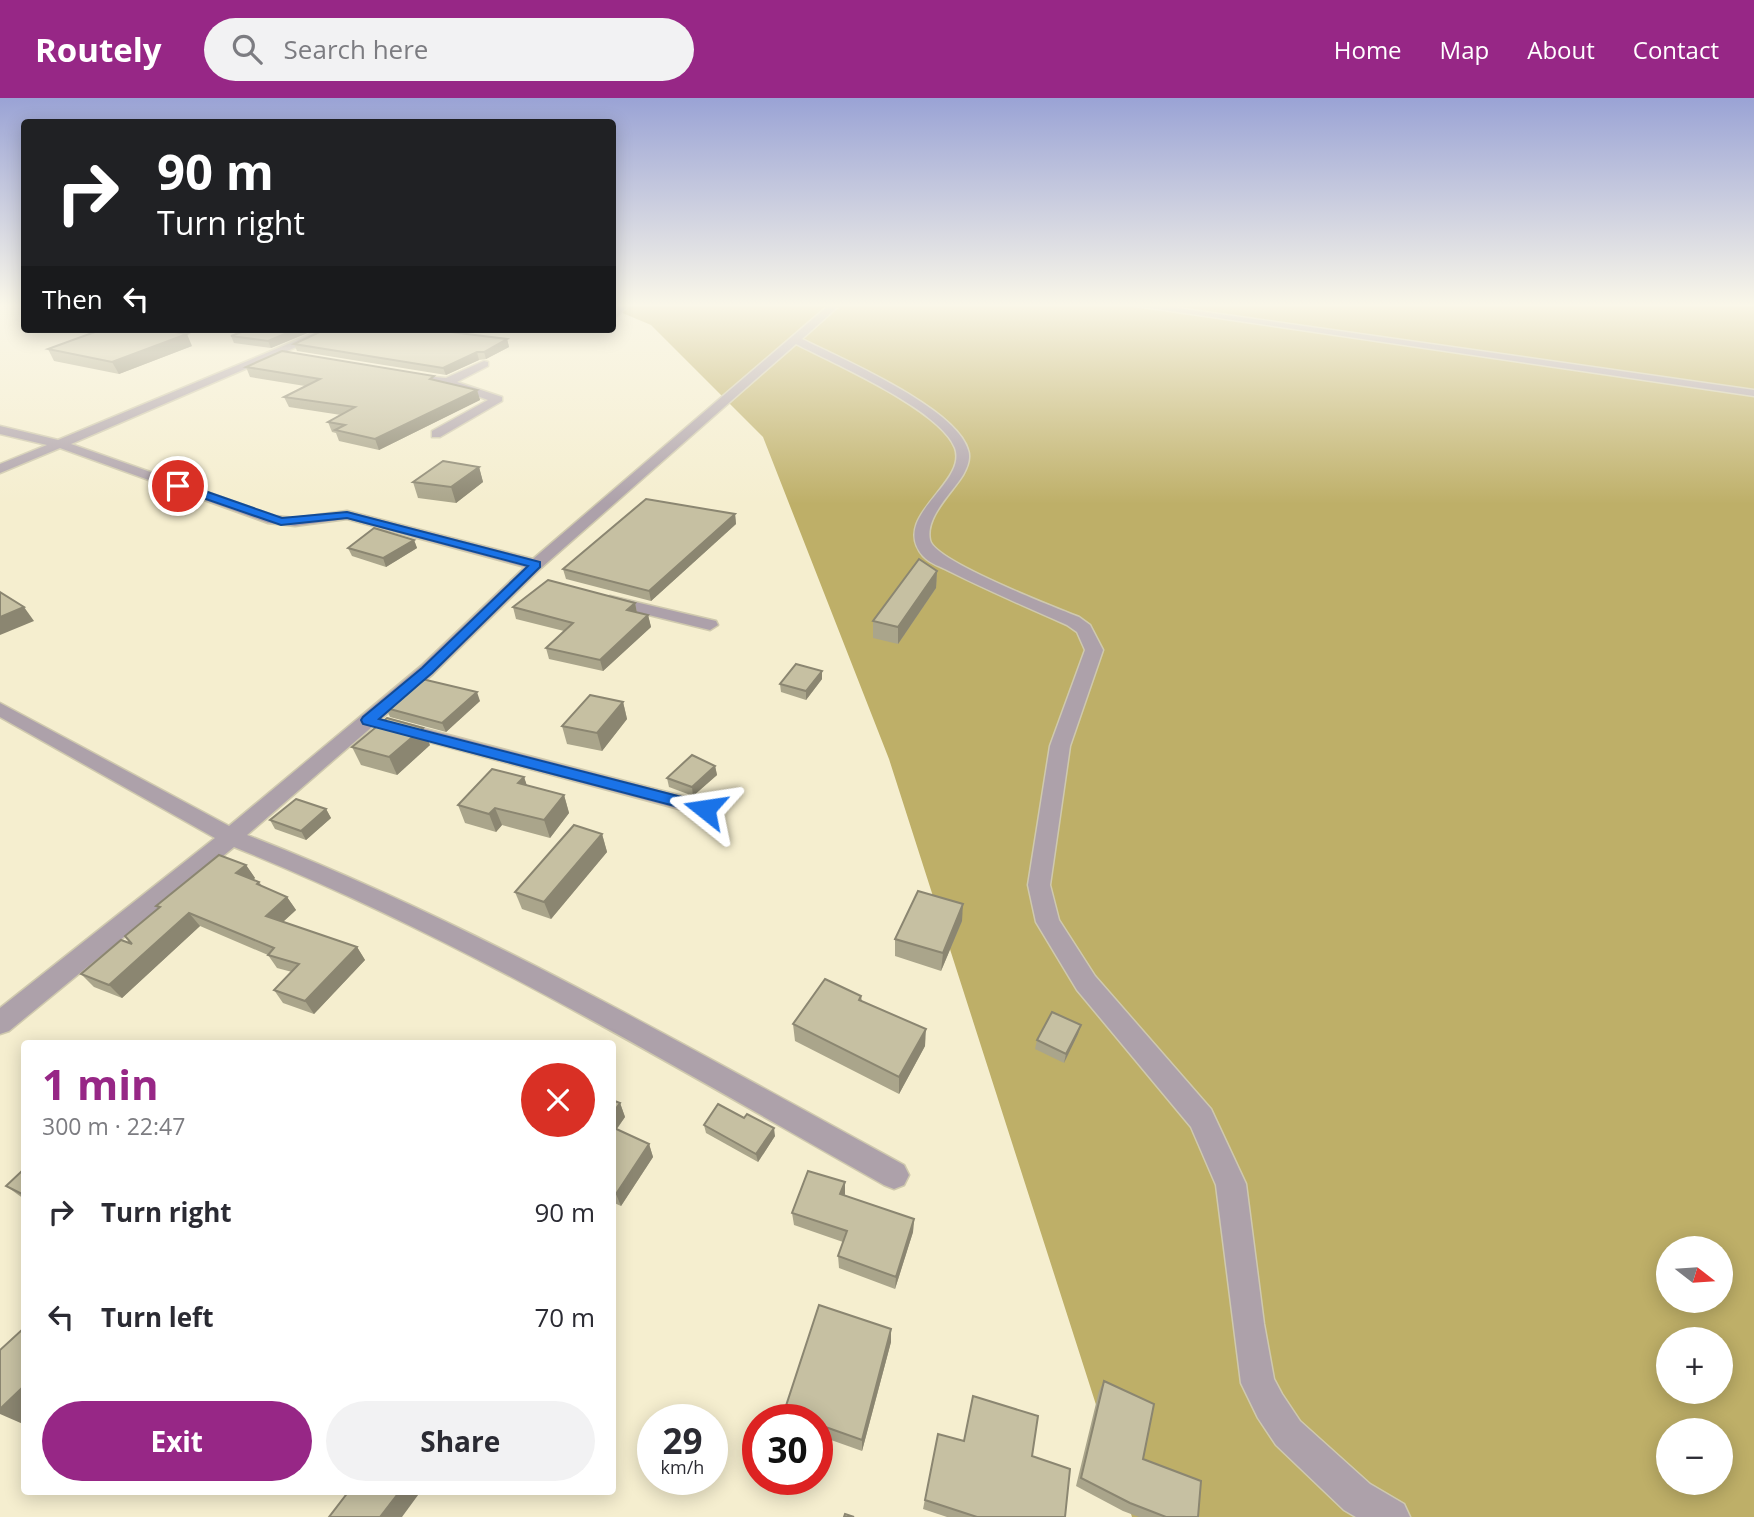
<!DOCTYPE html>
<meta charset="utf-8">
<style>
:root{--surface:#fff;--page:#f2f2f3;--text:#2b2b33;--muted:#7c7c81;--accent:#972786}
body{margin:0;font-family:"Open Sans",sans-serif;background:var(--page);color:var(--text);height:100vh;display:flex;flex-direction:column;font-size:26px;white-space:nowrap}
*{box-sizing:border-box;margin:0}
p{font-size:23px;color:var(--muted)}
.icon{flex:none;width:38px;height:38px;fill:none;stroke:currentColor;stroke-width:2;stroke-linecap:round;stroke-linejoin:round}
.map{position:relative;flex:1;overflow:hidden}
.details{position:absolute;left:21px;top:942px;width:595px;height:455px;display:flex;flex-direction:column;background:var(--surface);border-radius:7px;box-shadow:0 4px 18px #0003}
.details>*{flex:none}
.top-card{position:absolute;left:21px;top:21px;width:595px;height:214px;border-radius:7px;box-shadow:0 4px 18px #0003;background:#202124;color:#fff;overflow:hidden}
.needle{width:46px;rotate:107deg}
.tools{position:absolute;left:1656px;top:1138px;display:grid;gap:14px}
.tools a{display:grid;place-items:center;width:77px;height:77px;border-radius:50%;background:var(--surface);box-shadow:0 4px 18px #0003;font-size:35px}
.speed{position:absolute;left:637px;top:1306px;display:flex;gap:14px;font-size:35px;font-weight:700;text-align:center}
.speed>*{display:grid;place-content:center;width:91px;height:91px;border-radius:50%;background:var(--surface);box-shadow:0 4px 18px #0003;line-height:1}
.speed small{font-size:18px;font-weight:400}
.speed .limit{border:10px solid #d22;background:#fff;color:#111}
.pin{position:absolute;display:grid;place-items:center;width:60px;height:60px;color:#fff;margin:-30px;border:4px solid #fff;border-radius:50%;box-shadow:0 2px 7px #0007}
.me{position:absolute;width:77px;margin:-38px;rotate:285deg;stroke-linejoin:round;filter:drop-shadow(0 0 5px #0008)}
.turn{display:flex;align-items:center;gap:24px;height:147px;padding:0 21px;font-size:32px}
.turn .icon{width:91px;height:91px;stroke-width:2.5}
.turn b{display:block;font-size:49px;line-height:60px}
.then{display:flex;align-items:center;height:66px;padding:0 21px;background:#0003;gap:14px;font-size:26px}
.round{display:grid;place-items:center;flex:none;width:74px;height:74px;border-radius:37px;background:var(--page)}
.head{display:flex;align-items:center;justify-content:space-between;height:119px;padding:0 21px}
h1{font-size:42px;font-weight:700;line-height:52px;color:var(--accent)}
.cta{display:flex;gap:14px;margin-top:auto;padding:14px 21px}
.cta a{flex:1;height:80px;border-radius:42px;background:var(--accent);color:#fff;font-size:28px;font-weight:700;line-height:80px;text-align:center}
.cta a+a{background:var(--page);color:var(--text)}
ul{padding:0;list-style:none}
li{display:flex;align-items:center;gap:21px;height:105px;padding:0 21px}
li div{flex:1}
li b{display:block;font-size:26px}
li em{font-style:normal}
header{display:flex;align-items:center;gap:42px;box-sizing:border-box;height:98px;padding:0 35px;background:var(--accent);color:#fff}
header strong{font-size:33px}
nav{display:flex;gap:38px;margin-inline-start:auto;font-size:24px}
.search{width:490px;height:63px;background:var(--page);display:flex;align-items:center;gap:18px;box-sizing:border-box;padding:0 24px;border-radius:38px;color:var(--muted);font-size:26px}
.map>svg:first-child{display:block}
.forest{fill:#beaf68;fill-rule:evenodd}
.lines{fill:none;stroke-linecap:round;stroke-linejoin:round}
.minor-casing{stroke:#cfc9ae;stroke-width:3}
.minor{fill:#ada1aa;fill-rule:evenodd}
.wall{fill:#aaa58b}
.shaded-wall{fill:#8b8671}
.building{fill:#c6c0a2;stroke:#8b8671;stroke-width:2}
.route{fill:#1a73e8;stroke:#114b97;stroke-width:2}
</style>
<header>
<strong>Routely</strong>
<div class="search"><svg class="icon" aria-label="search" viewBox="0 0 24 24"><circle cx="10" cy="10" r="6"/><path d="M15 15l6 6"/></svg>Search here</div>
<nav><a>Home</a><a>Map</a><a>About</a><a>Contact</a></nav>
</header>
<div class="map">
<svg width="1754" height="1419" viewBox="0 0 1754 1419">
<rect width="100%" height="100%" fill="#f5eecf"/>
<path class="forest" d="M 613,207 L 1754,207 L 1754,1419 L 1132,1419 L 889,661 L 763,339 L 651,227 L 613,211 ZM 1668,1150 L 1720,1150 L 1720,1202 L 1668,1202 ZM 1668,1241 L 1720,1241 L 1720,1293 L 1668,1293 ZM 1668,1332 L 1720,1332 L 1720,1384 L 1668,1384 Z"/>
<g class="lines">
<defs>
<g id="minor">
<polygon points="619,207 629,207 612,223 612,214"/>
<path d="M 829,207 L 840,207 L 802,241 C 840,260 957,310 968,352 C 971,360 967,370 963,377 C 952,395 925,419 930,442 C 934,463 1054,509 1079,519 L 1090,527 L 1103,552 L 1070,648 L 1050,787 L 1059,822 L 1095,878 L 1211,1011 L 1246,1086 L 1264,1226 L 1274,1281 L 1282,1296 L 1300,1323 L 1370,1386 L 1404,1406 L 1410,1419 L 1356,1419 L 1344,1412 L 1276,1347 L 1258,1320 L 1241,1285 L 1216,1087 L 1191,1029 L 1077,892 L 1036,824 L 1028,787 L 1050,648 L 1085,552 L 1077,534 L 1067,527 C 1028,510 989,493 951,474 C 942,469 930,466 923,458 C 889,418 968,386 955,350 C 941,312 833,265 796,246 L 541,470 L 433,576 L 247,737 C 476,826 689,950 904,1067 L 909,1077 L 904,1087 L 894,1091 L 884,1087 C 671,967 461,840 234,749 L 9,933 L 0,936 L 0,910 L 215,740 L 0,619 L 0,605 L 229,728 L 421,568 L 525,469 L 347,421 L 295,428 L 268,425 L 60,350 L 0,375 L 0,366 L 47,347 L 0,336 L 0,328 L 58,342 L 324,231 L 338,231 L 71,346 L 275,418 L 295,420 L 347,413 L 533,461 Z"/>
<polygon points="1129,207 1156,207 1754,292 1754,298"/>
<polygon points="484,263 488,264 488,268 457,284 502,299 502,303 440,339 432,339 432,333 488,302 447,287 411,281 411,277 446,280"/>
<polygon points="610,498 716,523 718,527 710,532 604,506 602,503"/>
<polygon points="399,624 705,704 712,706 716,711 712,716 705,718 392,634 389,630 392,626"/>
</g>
</defs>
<use href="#minor" class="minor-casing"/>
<use href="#minor" class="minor"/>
</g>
<g class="wall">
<polygon points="317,231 271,250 234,245 231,238"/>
<polygon points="326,231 433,231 431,232 507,241 509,249 486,261 479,262 446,277 297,253 294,246"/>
<polygon points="192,248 119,276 54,263 48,251"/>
<polygon points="246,269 436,282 477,292 480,302 379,352 339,343 336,335 332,334 328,324 341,317 289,309 284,299 305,288 250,279"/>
<polygon points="479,369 483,384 456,405 418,400 413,384"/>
<polygon points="735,416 736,426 651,503 566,481 563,471"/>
<polygon points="414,442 417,450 386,469 352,458 348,450"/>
<polygon points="937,473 936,490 898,546 873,540 873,523"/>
<polygon points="635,505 637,514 648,517 651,529 603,573 549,561 546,550 564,533 516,521 513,509"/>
<polygon points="822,573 822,581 806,602 781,594 780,586"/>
<polygon points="480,603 446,634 390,619 386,610"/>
<polygon points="623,604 627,621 602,653 567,646 562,628"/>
<polygon points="430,647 397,677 361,667 352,649"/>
<polygon points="715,668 717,677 693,698 669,689 667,680"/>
<polygon points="524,679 527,688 564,697 569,715 550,740 502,727 496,734 465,725 458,707"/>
<polygon points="326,711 331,720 306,742 275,731 270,722"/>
<polygon points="602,736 607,754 551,821 522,811 515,794"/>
<polygon points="246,767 255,780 253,782 259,784 263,789 287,799 296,812 283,824 357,849 365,862 314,916 283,905 274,892 292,874 277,870 268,857 200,828 122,900 94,889 81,876 132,846 158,810 156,808"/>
<polygon points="962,823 941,873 895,858 895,841"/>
<polygon points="861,898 862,903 925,948 899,996 795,943 793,926"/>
<polygon points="1081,927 1078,936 1064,965 1035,951 1037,942"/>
<polygon points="612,1002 620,1005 625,1019 617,1031 649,1046 653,1059 621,1108 612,1104"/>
<polygon points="704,1027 775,1038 758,1064 706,1035"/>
<polygon points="24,1071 24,1101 6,1088"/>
<polygon points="845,1098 914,1121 913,1134 895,1191 839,1170 838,1158 843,1144 794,1127 792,1115"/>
<polygon points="891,1231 891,1244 862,1353 817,1337 817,1321 786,1321 784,1314"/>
<polygon points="1104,1283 1143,1361 1198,1419 1139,1419 1123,1413 1076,1388 1099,1293"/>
<polygon points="973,1298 1032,1358 1065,1419 947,1419 923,1411 938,1336 964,1343"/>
</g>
<g class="shaded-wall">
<polygon points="297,231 317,231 271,250 268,243"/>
<polygon points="187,236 192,248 119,276 112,264"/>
<polygon points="507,241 509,249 486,261 484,254"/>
<polygon points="477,254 479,262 446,277 443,270"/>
<polygon points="477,292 480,302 379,352 375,341"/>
<polygon points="479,369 483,384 456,405 451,389"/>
<polygon points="735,416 736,426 651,503 649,493"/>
<polygon points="414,442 417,450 386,469 383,460"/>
<polygon points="937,473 936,490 898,546 898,529"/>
<polygon points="635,505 637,516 627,512"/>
<polygon points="24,509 34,523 0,537 0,519"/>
<polygon points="648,517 651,529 603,573 600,562"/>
<polygon points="822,573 822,581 806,602 806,593"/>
<polygon points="477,594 480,603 446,634 442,625"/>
<polygon points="623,604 627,621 602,653 597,635"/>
<polygon points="423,630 430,647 397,677 389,659"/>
<polygon points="715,668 717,677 693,698 692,689"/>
<polygon points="524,679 530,697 518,685"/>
<polygon points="564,697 569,715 550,740 544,722"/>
<polygon points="495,710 502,727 496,734 489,716"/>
<polygon points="326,711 331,720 306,742 301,733"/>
<polygon points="602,736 607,754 551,821 544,804"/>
<polygon points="246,767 255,780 245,789 236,775"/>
<polygon points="287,799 296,812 275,831 266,818"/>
<polygon points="963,806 962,823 941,873 943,855"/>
<polygon points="189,815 200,828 122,900 109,887"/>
<polygon points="357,849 365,862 314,916 305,903"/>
<polygon points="1081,927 1078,936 1064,965 1066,956"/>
<polygon points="926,931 925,948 899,996 899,979"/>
<polygon points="620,1005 625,1019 612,1037 612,1016"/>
<polygon points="774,1030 775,1038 758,1064 756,1056"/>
<polygon points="649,1046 653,1059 621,1108 616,1096"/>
<polygon points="845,1084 845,1097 840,1096"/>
<polygon points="914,1121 913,1134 895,1191 896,1179"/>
<polygon points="891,1231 891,1244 862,1353 862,1342"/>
<polygon points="24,1288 24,1324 23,1326 0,1316 0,1311"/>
<polygon points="400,1393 421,1393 402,1419 380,1419"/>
</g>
<g class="building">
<polygon points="103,231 156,231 187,236 112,264 48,251"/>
<polygon points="249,231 297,231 268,243 231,238"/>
<polygon points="326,231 426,231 507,241 484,254 477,254 443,270 294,246"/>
<polygon points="282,253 434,278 430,281 477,292 375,341 335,332 345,327 328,324 355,309 284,299 320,281 246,269"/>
<polygon points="443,363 479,369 451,389 413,384"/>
<polygon points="646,401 735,416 649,493 563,471"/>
<polygon points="374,430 414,442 383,460 348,450"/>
<polygon points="919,461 937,473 898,529 873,523"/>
<polygon points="548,482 635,505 627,512 648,517 600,562 546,550 573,525 513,509"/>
<polygon points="0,494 24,509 0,519"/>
<polygon points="796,566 822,573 806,593 780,586"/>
<polygon points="422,581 477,594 442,625 386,610"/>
<polygon points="590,597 623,604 597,635 562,628"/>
<polygon points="387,620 423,630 389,659 352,649"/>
<polygon points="692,657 715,668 692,689 667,680"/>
<polygon points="492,671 524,679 518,685 564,697 544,722 495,710 489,716 458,707"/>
<polygon points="296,701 326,711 301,733 270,722"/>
<polygon points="574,727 602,736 544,804 515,794"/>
<polygon points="219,757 246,767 236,775 259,784 257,786 287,799 266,818 357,849 305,903 274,892 299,866 268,857 274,850 189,815 109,887 81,876 121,842 132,846 125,838 160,809 156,808"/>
<polygon points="918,793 963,806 943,855 895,841"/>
<polygon points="825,881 861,898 859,902 926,931 899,979 793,926"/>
<polygon points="1052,914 1081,927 1066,956 1037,942"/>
<polygon points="612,1002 620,1005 612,1016"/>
<polygon points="718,1006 744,1020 747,1016 774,1030 756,1056 704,1027"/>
<polygon points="612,1029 649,1046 616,1096 612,1094"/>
<polygon points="24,1071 24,1097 6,1088"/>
<polygon points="808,1073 845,1084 840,1096 914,1121 896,1179 838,1158 847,1133 792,1115"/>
<polygon points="819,1207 891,1231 862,1342 817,1326 817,1321 803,1321 784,1314"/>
<polygon points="24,1230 24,1288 0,1311 0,1252"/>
<polygon points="1104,1283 1154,1306 1143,1361 1201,1383 1198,1419 1166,1419 1130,1405 1081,1380"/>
<polygon points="973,1298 1038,1318 1032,1358 1070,1371 1065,1419 977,1419 925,1402 938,1336 964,1343"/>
<polygon points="349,1393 400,1393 380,1419 329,1419"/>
<polygon points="845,1416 854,1419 844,1419"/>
</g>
<linearGradient id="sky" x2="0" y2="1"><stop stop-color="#9aa3d5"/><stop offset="0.51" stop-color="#faf7e9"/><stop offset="1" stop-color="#faf7e9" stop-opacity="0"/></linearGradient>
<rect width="1754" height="406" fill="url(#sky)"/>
<polygon class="route" points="174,385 182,385 282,420 347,414 540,464 540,469 432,575 379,621 705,705 711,707 713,711 711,715 705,716 363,626 361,622 363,619 422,570 528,468 347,420 281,427 174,390"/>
</svg>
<div class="tools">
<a><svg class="needle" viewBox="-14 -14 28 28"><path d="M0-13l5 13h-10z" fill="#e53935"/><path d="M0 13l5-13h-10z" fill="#7c7c81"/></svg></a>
<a>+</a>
<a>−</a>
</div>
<div class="speed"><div>29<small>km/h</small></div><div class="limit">30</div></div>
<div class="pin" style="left:178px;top:388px;background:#d93025"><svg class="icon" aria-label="arrive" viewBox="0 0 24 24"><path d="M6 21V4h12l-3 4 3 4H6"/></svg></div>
<svg class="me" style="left:705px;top:711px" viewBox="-20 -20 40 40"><path d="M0-17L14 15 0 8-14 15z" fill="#1a73e8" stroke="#fff" stroke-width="4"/></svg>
<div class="top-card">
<div class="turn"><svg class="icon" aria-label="right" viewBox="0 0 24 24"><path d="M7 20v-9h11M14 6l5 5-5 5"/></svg><div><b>90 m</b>Turn right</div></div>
<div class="then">Then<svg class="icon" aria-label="left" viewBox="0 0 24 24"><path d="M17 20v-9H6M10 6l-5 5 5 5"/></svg></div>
</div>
<section class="details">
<div class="head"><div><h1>1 min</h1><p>300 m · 22:47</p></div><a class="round" style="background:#d93025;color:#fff"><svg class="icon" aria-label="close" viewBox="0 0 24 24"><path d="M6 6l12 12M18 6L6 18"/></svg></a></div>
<ul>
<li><svg class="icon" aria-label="right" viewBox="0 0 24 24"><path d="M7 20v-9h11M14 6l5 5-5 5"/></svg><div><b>Turn right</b></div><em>90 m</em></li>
<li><svg class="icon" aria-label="left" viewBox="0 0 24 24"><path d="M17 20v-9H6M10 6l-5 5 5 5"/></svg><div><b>Turn left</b></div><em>70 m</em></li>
</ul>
<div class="cta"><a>Exit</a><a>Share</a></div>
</section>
</div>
